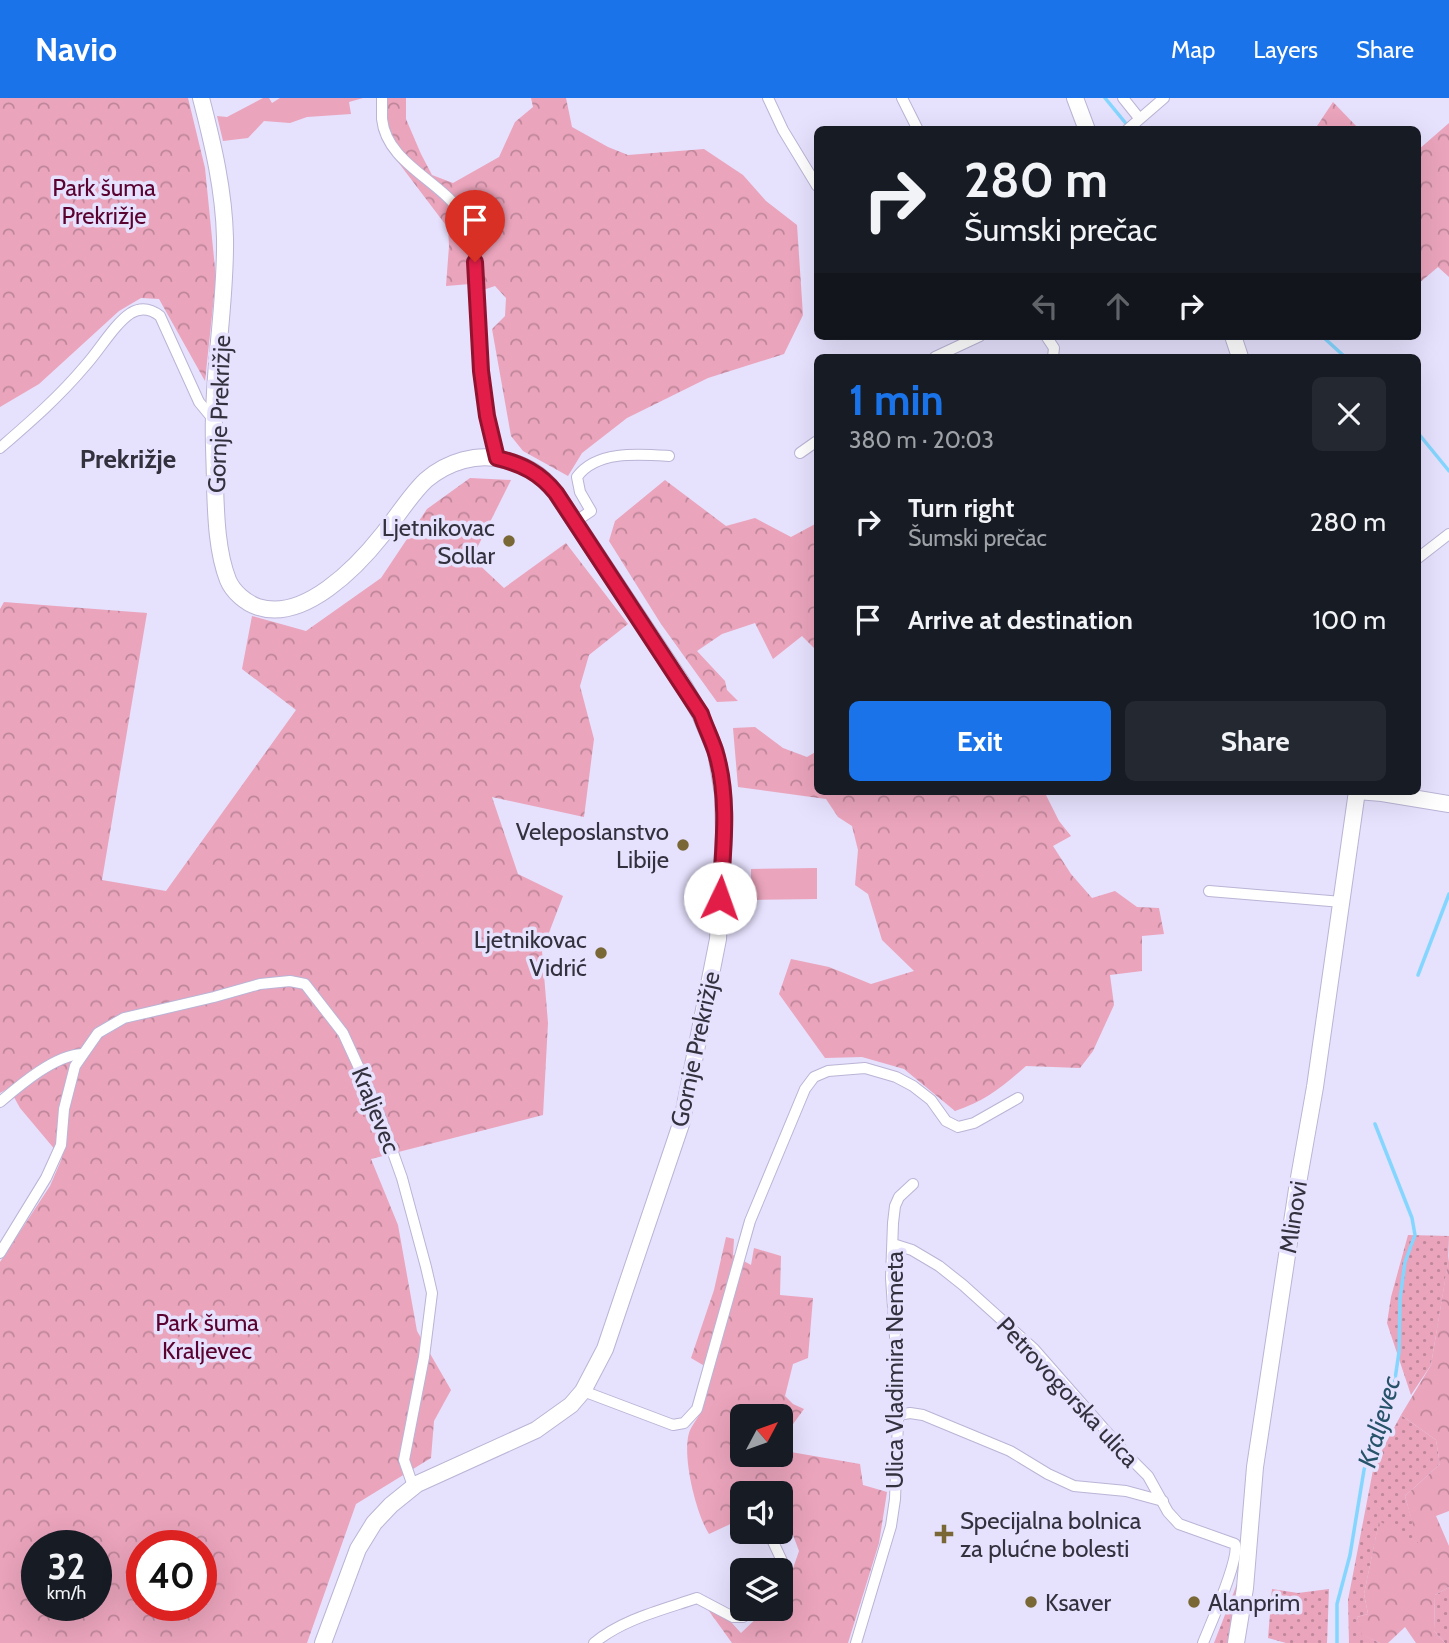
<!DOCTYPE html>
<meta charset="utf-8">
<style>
:root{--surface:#171b24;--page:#242831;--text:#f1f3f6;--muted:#9ea1a6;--accent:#1a73e8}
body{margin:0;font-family:Cabin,sans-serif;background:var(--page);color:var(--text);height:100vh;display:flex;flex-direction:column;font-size:26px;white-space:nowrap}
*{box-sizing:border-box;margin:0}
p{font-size:23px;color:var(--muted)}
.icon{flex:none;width:38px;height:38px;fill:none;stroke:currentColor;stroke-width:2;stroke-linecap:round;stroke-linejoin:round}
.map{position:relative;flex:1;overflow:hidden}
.drawer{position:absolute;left:814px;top:256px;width:607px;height:441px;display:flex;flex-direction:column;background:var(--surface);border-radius:10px;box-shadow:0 7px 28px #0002}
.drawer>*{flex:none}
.guide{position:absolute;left:814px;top:28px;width:607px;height:214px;border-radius:10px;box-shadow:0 7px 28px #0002;background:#171b24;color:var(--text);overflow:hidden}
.needle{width:46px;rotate:49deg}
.tools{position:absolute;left:730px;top:1306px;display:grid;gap:14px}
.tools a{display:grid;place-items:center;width:63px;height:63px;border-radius:10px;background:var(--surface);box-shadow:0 7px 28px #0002;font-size:35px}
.speed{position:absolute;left:21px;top:1432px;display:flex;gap:14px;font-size:35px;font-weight:700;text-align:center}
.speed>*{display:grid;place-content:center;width:91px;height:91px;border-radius:50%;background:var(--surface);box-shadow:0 7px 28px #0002;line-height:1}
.speed small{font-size:18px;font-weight:400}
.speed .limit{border:10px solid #d22;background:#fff;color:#111}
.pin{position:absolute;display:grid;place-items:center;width:60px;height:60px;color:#fff;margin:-72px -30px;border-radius:50% 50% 50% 0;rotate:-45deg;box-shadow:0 0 7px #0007}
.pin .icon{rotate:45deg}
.me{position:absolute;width:77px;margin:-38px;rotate:3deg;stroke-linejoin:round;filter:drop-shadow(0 0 5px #0008)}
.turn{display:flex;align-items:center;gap:24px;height:147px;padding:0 35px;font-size:32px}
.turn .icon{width:91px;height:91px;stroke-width:2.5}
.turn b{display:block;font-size:49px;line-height:60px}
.lanes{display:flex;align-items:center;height:66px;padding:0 35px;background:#0003;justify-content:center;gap:35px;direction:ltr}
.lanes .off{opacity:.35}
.round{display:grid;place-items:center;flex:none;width:74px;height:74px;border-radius:10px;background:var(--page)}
.summary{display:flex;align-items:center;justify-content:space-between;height:119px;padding:0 35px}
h1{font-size:42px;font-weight:700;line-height:52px;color:var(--accent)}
.button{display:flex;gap:14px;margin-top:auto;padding:14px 35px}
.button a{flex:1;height:80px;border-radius:10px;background:var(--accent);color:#fff;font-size:28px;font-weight:700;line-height:80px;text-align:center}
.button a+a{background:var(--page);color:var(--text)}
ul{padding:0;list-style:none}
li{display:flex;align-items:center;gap:21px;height:98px;padding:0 35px}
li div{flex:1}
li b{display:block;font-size:26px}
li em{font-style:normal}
header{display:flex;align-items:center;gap:42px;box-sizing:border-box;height:98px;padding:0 35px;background:var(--accent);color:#fff}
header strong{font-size:33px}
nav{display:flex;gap:38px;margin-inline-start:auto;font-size:24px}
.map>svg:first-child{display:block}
.grass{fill:url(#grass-dots)}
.forest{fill:url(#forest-crowns);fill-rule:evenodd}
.garden{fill:#eaa4bc}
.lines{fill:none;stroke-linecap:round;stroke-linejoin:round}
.stream{stroke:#84d6ff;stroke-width:3.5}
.street-casing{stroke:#bbb4d5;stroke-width:12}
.secondary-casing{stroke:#bbb4d5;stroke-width:18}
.street{stroke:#fff;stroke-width:10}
.secondary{stroke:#fff;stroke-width:16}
.route-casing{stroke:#92132f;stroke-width:18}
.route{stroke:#e11d48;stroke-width:12}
.poi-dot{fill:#796836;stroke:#e6e1fd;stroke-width:2.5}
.labels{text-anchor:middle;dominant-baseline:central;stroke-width:7;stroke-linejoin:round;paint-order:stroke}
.park-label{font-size:24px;fill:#5a0230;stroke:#e6e1fd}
.street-label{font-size:24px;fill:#33313e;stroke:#e6e1fd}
.poi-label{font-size:24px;fill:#33313e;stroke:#e6e1fd;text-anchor:end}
.neighbourhood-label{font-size:26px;font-weight:bold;fill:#33313e;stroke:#e6e1fd}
.water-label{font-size:26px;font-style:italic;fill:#265369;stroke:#e6e1fd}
</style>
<header>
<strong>Navio</strong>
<nav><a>Map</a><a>Layers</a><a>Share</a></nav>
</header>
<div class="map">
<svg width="1449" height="1545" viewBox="0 0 1449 1545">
<defs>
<pattern id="grass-dots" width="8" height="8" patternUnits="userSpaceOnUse" patternTransform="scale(1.75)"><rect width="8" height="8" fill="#eaa4bc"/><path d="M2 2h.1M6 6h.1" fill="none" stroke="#be869a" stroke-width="1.8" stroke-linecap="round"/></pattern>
<pattern id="forest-crowns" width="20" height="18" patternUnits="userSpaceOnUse" patternTransform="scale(1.75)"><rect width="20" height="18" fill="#eaa4bc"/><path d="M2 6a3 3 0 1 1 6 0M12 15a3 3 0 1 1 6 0" fill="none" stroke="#be869a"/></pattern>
</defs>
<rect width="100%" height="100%" fill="#e6e1fd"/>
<g class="grass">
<polygon points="1408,1137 1449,1138 1448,1165 1431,1267 1411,1297 1387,1225 1391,1199"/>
<polygon points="1401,1317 1436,1342 1440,1366 1405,1398 1419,1446 1379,1424 1364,1496 1368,1516 1357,1519 1363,1537 1380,1545 1349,1545 1348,1502 1374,1367"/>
<polygon points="1237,1486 1240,1486 1230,1545 1214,1545"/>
<polygon points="1449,1489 1449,1545 1445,1545 1434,1533 1435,1497"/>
<polygon points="1272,1491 1298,1495 1329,1491 1327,1545 1286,1545 1268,1540"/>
</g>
<g class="forest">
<polygon points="0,0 188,0 205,70 216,180 205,283 159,201 141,200 119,213 39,286 0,309"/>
<polygon points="385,0 406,0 406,21 421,56 432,77 453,85 499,59 515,24 533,9 531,0 566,0 572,29 608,49 628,57 704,51 743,77 766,103 797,127 803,217 784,256 708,280 627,320 582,355 568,378 523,353 511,338 492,231 505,218 506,200 495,188 483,192 470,186 446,188 449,148 448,130 395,60 385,22"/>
<polygon points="1333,4 1359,31 1315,31"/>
<polygon points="1449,25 1449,179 1438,169 1418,186 1418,52"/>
<path d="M 470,380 L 511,382 L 472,460 L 504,490 L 566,445 L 628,526 L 589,557 L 580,588 L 594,641 L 584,719 L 492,699 L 518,776 L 563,798 L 542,853 L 548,925 L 543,1017 L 371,1061 L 398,1127 L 417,1233 L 451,1292 L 434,1323 L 431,1360 L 356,1406 L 307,1545 L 0,1545 L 0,1164 L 50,1088 L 62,1060 L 20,1010 L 9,990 L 0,995 L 0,511 L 4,504 L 147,515 L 102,782 L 166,793 L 296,612 L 242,571 L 252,518 L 306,533 L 381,480 L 427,411 ZM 37,1447 L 96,1447 L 96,1507 L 37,1507 ZM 142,1447 L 201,1447 L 201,1507 L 142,1507 Z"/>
<polygon points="665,382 726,428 755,420 791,439 817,425 817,553 802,538 773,561 755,525 722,536 697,553 725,583 727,592 738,603 717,604 661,526 609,443 615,423"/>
<path d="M 755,629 L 783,650 L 807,659 L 817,653 L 817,693 L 1044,693 L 1059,723 L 1071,738 L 1053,748 L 1071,776 L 1092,800 L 1115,793 L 1137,809 L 1159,810 L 1164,836 L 1142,838 L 1142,873 L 1110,877 L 1114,907 L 1093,953 L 1080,970 L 1026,968 C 1002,989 985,1003 955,1013 L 904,971 L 862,959 L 825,960 L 779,896 L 791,861 L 829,869 L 871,886 L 914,873 L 882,842 L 868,796 L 855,787 L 858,752 L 852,728 L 838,719 L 826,701 L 738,689 L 733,630 Z"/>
<path d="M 726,1139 L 734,1141 L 733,1157 L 751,1167 L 754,1150 L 781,1158 L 780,1197 L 813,1200 L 808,1260 L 793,1266 L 785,1298 L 793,1306 L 804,1311 L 788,1333 L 785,1353 L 860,1366 L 863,1387 L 887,1394 L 879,1445 L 848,1545 L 732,1545 L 709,1513 L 714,1510 L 721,1513 L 741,1535 L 767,1510 L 780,1510 L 781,1501 L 783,1499 L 799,1453 L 793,1437 L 779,1441 L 776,1433 L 780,1433 L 780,1395 L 759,1395 L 755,1386 L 733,1399 L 739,1422 L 709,1436 C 696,1415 682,1359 689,1335 C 691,1328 697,1322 700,1315 C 705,1302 709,1287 713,1273 L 691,1260 L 714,1192 ZM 742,1318 L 780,1318 L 780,1356 L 742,1356 Z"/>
<polygon points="1449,1158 1449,1413 1436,1418 1449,1448 1449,1489 1435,1497 1434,1533 1445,1545 1416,1545 1405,1529 1388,1545 1380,1545 1362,1537 1357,1519 1368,1516 1364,1496 1379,1423 1418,1445 1405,1398 1440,1366 1436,1342 1401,1317 1431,1267"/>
</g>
<g class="garden">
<polygon points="263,0 269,0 272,5 280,0 363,0 349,4 351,16 307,19 290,25 264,23 248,40 223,43 217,18 227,19"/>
<polygon points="817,770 817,801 751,802 751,771"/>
</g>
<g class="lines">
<g class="stream">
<polyline points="1105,0 1128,28"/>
<polyline points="1322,238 1345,259"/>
<polyline points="1418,335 1449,373"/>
<polyline points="1418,877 1449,796"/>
<polyline points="1337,1545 1337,1506 1350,1457 1364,1372 1375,1338 1388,1310 1394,1288 1399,1254 1400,1201 1405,1164 1415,1137 1412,1120 1375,1026"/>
</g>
<defs>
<g id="street">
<path d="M 382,0 C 382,7 382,14 382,21 C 387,68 447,84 466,123 C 484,161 478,227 481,271 C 483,301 490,331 497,360"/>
<polyline points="768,0 783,32 817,88"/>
<polyline points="902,0 918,32"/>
<polyline points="1123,0 1139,20"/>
<polyline points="1127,32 1164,0"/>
<polyline points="1046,238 1054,250 1053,259"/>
<polyline points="935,259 980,238"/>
<path d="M 0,350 C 30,324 59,299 85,268 C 99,253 114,226 131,215 C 141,209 151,211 160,218 L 199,304 L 213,321"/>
<polyline points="800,355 817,343"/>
<path d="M 576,423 L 591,413 L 580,394 L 577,379 C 596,352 640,356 669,358"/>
<polyline points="1418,460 1449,436"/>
<polyline points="1209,793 1342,804"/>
<path d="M 0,1004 C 20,987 55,957 82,956"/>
<path d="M 893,1146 L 912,1152 L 939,1168 L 963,1187 L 1034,1251 L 1127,1357 L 1148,1378 L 1168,1414 L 1179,1426 L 1235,1446 C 1240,1461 1210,1527 1203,1545"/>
<polyline points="0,1155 46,1080 61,1047 64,1011 75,968 98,935 124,920 214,899 260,886 290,883 305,886 343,935 376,1007 402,1080 426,1169 432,1195 424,1259 404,1362 413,1388"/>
<polyline points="583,1293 673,1327 684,1325 697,1311 750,1123 805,991 814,979 828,973 865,970 896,979 913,988 931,1002 946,1023 958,1029 974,1025 1018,1000"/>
<polyline points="898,1317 910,1315 923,1317 1010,1353 1048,1376 1074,1388 1126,1393 1163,1403"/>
<polyline points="768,1433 782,1463 780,1482"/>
<path d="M 594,1545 C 623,1521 662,1512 697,1500 L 733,1519 L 743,1519 L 757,1510"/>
<polyline points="856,1545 891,1428 895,1401 899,1297 891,1180 893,1125 895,1108 899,1099 913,1086"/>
</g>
<g id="secondary">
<path d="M 201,0 C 213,46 224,93 225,140 C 226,200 215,259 214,319 C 213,342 215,365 215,388 C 216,418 217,454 228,482 C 233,494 246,505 258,509 C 304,524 357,469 383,436 C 397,419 410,397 426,382 C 447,364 478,354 504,362 C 527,367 542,377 556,395 L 684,588 L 700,616 L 716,654 L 723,696 L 724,735 L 718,841 L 682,1023 L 605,1251 L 583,1293 L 571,1307 L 536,1332 L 417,1386 L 391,1407 L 374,1425 L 358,1451 L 323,1545"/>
<polyline points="1075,0 1087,32"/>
<polyline points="1233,238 1240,259"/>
<polyline points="1357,693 1382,695 1449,706"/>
<polyline points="1236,1545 1245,1490 1255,1369 1297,1091 1315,989 1357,693"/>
</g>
</defs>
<use href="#street" class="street-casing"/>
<use href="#secondary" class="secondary-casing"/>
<use href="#street" class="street"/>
<use href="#secondary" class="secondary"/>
</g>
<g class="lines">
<defs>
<path id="route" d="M 475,164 L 481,273 L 487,318 L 497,360 C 522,366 540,375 556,395 L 701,616 C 705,628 711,640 715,652 C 730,699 723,753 720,800"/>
</defs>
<use href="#route" class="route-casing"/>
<use href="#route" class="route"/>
</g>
<g class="poi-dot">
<circle cx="509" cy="443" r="7"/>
<circle cx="683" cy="747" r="7"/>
<circle cx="601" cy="855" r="7"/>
<path d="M940.5 1425.5h7v7h7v7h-7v7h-7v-7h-7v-7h7z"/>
<circle cx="1031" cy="1504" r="7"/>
<circle cx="1194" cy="1504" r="7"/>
</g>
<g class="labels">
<g class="park-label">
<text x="104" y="89">Park šuma<tspan x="104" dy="28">Prekrižje</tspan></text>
<text x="207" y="1224">Park šuma<tspan x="207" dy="28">Kraljevec</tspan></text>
</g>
<g class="street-label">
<text transform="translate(219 316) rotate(-88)">Gornje Prekrižje</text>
<text transform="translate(695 951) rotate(-78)">Gornje Prekrižje</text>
<text transform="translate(376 1012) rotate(68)">Kraljevec</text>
<text transform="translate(1293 1119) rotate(-81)">Mlinovi</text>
<text transform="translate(894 1272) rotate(-90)">Ulica Vladimira Nemeta</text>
<text transform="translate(1068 1294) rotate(47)">Petrovogorska ulica</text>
</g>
<g class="poi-label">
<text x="495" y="429">Ljetnikovac<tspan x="495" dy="28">Sollar</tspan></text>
<text x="669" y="733">Veleposlanstvo<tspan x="669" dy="28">Libije</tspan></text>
<text x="587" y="841">Ljetnikovac<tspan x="587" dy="28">Vidrić</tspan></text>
<text x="960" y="1422" text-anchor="start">Specijalna bolnica<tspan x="960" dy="28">za plućne bolesti</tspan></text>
<text x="1045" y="1504" text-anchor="start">Ksaver</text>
<text x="1208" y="1504" text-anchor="start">Alanprim</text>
</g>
<g class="neighbourhood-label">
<text x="128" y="361">Prekrižje</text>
</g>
<g class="water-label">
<text transform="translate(1379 1324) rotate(-74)">Kraljevec</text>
</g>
</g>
</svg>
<div class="tools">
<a><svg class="needle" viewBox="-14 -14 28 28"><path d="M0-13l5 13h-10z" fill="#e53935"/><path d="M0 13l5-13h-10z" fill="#9ea1a6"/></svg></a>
<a><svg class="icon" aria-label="sound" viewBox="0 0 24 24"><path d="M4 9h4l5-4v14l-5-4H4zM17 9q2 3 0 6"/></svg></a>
<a><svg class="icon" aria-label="layers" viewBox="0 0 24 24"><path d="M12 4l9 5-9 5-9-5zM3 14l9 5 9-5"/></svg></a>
</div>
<div class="speed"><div>32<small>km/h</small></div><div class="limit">40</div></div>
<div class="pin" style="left:475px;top:164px;background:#d93025"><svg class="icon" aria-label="arrive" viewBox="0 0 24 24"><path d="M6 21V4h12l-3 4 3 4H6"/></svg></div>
<svg class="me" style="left:720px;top:800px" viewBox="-20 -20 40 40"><circle r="19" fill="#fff"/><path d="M0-13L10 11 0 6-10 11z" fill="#e11d48"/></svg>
<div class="guide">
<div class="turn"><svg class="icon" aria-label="right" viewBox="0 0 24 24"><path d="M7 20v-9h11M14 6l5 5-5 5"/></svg><div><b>280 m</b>Šumski prečac</div></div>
<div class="lanes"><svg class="icon off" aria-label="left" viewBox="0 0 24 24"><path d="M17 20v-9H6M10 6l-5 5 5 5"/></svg><svg class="icon off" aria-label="ahead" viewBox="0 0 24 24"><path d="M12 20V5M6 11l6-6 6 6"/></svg><svg class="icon" aria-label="right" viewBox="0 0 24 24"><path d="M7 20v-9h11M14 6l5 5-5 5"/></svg></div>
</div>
<section class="drawer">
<div class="summary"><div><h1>1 min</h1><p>380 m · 20:03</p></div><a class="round"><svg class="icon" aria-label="close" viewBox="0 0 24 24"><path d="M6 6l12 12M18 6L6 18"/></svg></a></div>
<ul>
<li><svg class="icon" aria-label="right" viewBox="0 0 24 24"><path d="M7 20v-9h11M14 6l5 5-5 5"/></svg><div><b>Turn right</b><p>Šumski prečac</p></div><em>280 m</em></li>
<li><svg class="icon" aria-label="arrive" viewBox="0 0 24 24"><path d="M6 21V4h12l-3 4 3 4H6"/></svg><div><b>Arrive at destination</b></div><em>100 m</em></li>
</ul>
<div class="button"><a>Exit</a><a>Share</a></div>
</section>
</div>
